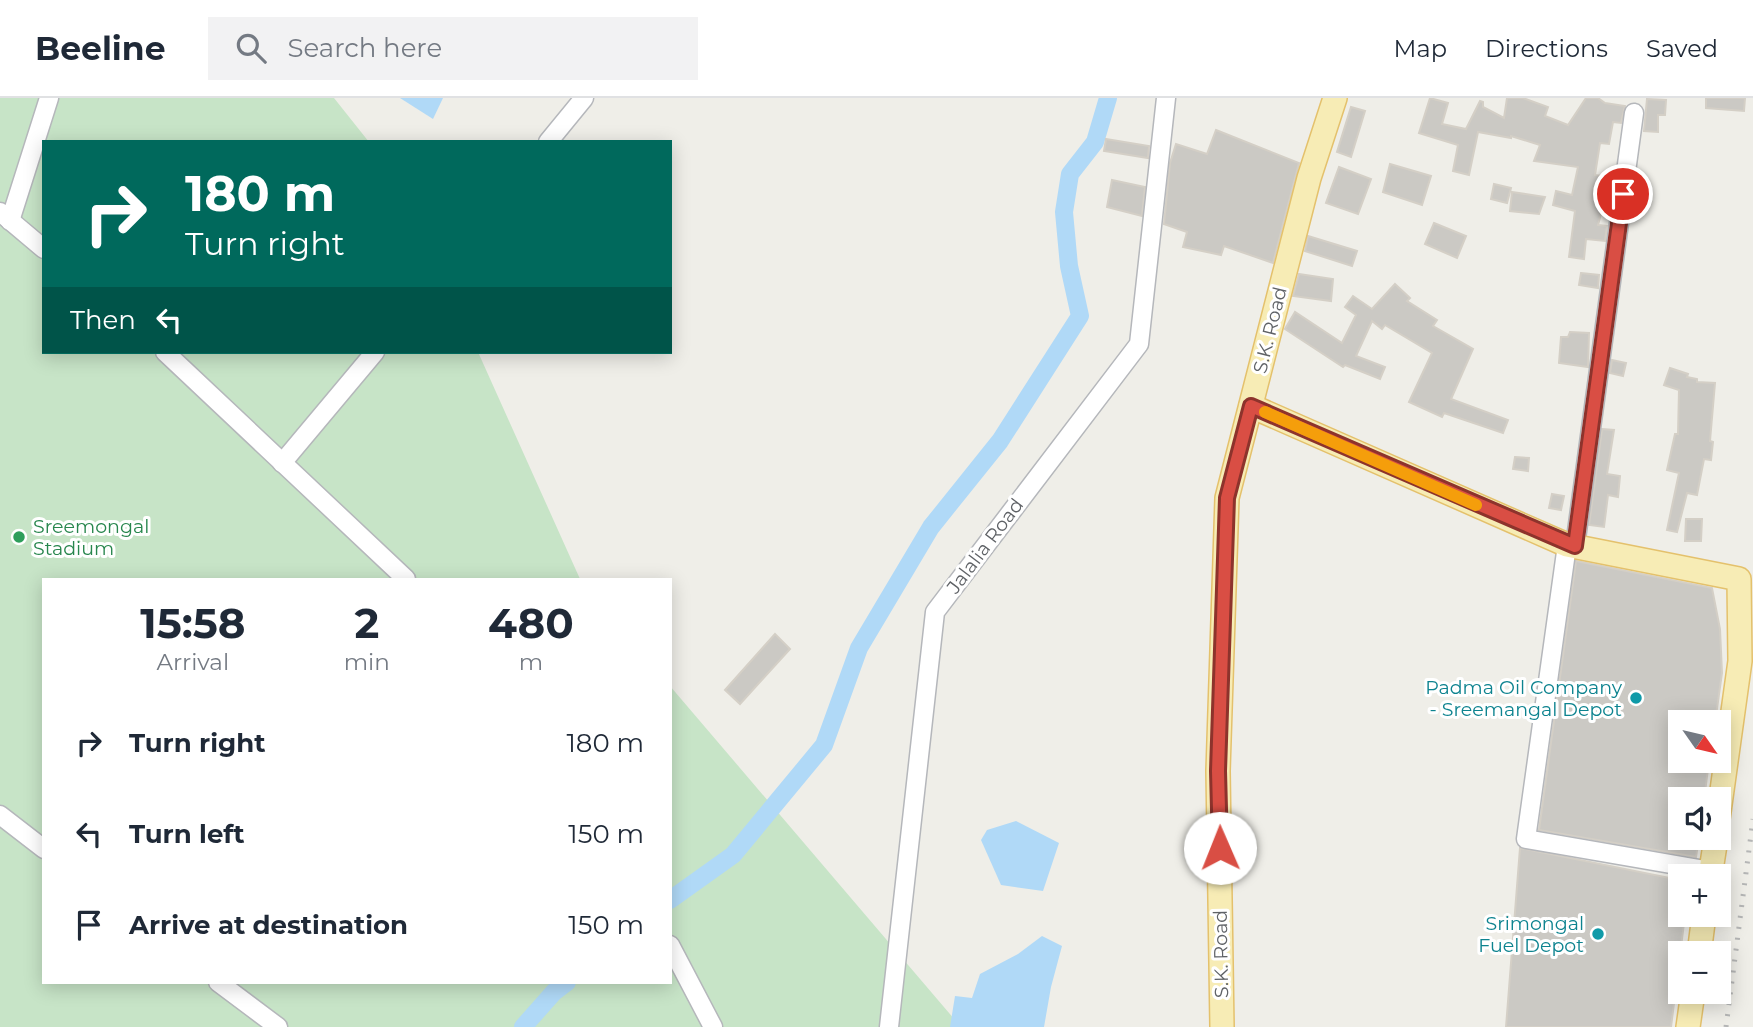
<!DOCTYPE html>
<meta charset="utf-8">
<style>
:root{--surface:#fff;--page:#f2f2f3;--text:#1f2937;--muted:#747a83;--line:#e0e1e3}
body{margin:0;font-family:Montserrat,sans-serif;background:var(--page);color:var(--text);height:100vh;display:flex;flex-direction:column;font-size:26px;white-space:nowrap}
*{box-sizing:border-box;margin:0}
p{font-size:23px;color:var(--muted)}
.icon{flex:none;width:38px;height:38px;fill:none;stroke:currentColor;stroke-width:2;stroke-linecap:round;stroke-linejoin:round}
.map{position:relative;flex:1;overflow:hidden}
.side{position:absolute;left:42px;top:480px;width:630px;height:406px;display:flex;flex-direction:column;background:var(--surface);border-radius:0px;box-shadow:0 4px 18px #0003}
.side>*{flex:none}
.guide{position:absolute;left:42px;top:42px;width:630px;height:214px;border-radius:0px;box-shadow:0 4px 18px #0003;background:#00695c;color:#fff;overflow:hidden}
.needle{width:46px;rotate:124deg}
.fabs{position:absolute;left:1668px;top:612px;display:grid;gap:14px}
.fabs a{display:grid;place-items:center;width:63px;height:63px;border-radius:0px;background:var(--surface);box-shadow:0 4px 18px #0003;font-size:35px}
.pin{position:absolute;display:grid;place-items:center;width:60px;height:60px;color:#fff;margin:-30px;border:4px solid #fff;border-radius:50%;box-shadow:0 2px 7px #0007}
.me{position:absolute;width:77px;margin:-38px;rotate:359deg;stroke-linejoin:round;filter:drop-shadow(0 0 5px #0008)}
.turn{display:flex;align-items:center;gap:24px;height:147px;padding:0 28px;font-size:32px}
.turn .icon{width:91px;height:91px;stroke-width:2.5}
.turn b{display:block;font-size:49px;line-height:60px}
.then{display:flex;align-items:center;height:66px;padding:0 28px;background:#0003;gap:14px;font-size:26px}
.eta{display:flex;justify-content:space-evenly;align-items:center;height:119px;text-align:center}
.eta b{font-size:42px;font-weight:700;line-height:49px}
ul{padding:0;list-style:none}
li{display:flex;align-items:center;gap:21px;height:91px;padding:0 28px}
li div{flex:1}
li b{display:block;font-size:26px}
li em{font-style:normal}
header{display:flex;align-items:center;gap:42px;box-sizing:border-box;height:98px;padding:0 35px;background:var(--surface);border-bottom:2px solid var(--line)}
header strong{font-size:33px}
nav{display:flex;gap:38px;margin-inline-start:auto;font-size:24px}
.search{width:490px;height:63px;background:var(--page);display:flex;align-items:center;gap:18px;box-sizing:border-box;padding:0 24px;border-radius:0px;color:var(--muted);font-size:26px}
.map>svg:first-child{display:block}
.green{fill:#c7e4c7}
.water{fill:#b0d9f7}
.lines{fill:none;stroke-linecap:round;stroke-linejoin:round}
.canal{stroke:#b0d9f7;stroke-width:18}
.building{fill:#cbc9c4;stroke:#d4cfc6;stroke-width:2}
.minor-casing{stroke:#b5b7bb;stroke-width:21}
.major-casing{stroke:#e4c16c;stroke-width:26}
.minor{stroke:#fff;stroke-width:18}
.major{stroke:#f7ecb5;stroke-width:23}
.rail{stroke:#b5b6b6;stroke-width:5;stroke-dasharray:2 9;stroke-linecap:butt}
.route-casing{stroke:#8d332c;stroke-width:18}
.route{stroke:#d94e44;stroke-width:12}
.slow{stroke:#f59e0b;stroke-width:12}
.leisure-dot{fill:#2e9e5b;stroke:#fff;stroke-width:2.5}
.culture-dot{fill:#0f9aa8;stroke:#fff;stroke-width:2.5}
.labels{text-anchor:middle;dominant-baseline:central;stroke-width:6;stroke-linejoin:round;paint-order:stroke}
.street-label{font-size:19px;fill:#5f6266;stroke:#fff}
.leisure-label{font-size:19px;fill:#27864d;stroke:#fff;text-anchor:start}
.culture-label{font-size:19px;fill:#0d838f;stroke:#fff;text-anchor:end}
</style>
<header>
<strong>Beeline</strong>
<div class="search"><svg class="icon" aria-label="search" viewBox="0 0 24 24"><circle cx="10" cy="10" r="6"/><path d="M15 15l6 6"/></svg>Search here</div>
<nav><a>Map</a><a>Directions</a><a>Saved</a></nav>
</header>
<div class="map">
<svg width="1753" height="929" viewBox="0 0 1753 929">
<rect width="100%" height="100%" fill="#efeee8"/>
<polygon class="green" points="0,0 334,0 369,44 44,44 44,254 478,254 580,481 44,481 44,884 670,884 670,588 961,929 0,929"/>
<g class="water">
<polygon points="400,0 443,0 433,21"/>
<polygon points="1016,723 1059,745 1043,793 1001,787 981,742 987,732"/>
<polygon points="1042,838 1062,848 1051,889 1044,929 950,929 955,898 972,900 980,876 1018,856"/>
</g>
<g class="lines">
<g class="canal">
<polyline points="670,802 733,757 824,647 859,550 931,429 1000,343 1080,218 1069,168 1064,114 1070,76 1095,44 1108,0"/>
<polyline points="523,929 554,894 567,884"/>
</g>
</g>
<g class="building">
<polygon points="1430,0 1448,5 1442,26 1466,31 1480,3 1483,4 1483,9 1504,20 1507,0 1523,0 1548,9 1545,18 1568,27 1586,0 1598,0 1605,5 1625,8 1621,25 1613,24 1609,46 1600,45 1595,77 1603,78 1597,104 1604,105 1598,127 1607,128 1605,143 1586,141 1584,161 1569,159 1575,113 1553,107 1556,93 1572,97 1578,69 1534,63 1540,47 1511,38 1511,40 1478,34 1469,77 1453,73 1458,47 1419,35"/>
<polygon points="1706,0 1745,0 1744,13 1706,10"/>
<polygon points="1647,1 1666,2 1665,17 1658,17 1658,34 1644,33"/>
<polygon points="1351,9 1365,13 1351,59 1337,54"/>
<polygon points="1216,32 1299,65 1273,165 1224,148 1221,157 1183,149 1187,134 1164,126 1170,65 1176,46 1207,56"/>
<polygon points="1106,41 1149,48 1148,60 1104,53"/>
<polygon points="1390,66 1431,78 1422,107 1383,94"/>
<polygon points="1339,69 1371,81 1358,116 1326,105"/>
<polygon points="1112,82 1145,89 1142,118 1107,109"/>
<polygon points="1494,86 1511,90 1507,105 1491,101"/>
<polygon points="1512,94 1545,99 1539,116 1510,113"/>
<polygon points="1434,125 1466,138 1457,160 1425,146"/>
<polygon points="1308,138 1357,153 1352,168 1305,153"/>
<polygon points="1581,175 1599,177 1598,190 1579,187"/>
<polygon points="1299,176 1333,181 1331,203 1293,198"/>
<polygon points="1395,186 1410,200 1407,203 1437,222 1433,228 1473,251 1451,301 1508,322 1503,335 1444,315 1442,319 1409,304 1432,255 1385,227 1382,231 1372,223 1356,258 1385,269 1380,281 1345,267 1343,269 1285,231 1295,214 1342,245 1356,217 1345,209 1353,198 1372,211"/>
<polygon points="1570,234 1589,235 1588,269 1559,265 1561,239 1568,239"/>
<polygon points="1612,262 1626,265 1623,278 1610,275"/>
<polygon points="1670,270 1688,276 1687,279 1697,281 1697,284 1715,285 1710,343 1713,344 1711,362 1704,361 1697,397 1687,395 1677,434 1667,432 1679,375 1667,372 1675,336 1678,336 1679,292 1664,287"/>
<polygon points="1602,331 1614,332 1607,376 1620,378 1618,399 1608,397 1604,429 1589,427"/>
<polygon points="1515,359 1529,360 1528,373 1513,371"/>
<polygon points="1552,396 1564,398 1561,412 1549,410"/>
<polygon points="1686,421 1702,421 1701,443 1685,443"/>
<polygon points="1576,463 1712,490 1720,531 1722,575 1715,625 1680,625 1680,663 1709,663 1704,702 1680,702 1680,740 1699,740 1696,759 1539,732"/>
<polygon points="775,536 790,551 740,606 725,592"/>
<polygon points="1520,750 1680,782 1680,817 1685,817 1671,929 1506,929"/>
</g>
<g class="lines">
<defs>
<g id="minor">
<polyline points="548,44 584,0"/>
<polyline points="0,114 44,151"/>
<polyline points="10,123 49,0"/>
<polyline points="165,254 406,481"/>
<polyline points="282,365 375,254"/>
<polyline points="1567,447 1526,741 1711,773"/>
<polyline points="1575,448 1634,15"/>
<polyline points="0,717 44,751"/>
<polyline points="670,847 713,929"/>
<polyline points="218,884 278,929"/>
<polyline points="889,929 935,514 1139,246 1166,0"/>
</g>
<g id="major">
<polyline points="1251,308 1567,447 1739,481 1740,563 1718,721"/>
<polyline points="1710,779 1716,740"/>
<polyline points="1699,856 1704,817"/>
<polyline points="1222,929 1218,673 1227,400 1309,80 1335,0"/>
<polyline points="1688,929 1693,894"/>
</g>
</defs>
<use href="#minor" class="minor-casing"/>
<use href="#major" class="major-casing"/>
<use href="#minor" class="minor"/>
<use href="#major" class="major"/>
<polyline class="rail" points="1726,929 1753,721"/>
</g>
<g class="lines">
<defs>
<polyline id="route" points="1220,750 1218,673 1227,400 1251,308 1575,448 1623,96"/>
</defs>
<use href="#route" class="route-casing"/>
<use href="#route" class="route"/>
<polyline class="slow" points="1265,314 1476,407"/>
</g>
<circle class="leisure-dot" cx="19" cy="439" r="7"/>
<g class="culture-dot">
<circle cx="1636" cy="600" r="7"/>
<circle cx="1598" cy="836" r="7"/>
</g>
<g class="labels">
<g class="street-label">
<text transform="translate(1270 232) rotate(-76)">S.K. Road</text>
<text transform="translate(985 448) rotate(-53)">Jalalia Road</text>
<text transform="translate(1221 856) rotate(-91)">S.K. Road</text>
</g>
<g class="leisure-label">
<text x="33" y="428">Sreemongal<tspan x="33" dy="22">Stadium</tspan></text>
</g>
<g class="culture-label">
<text x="1622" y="589">Padma Oil Company<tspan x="1622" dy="22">- Sreemangal Depot</tspan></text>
<text x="1584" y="825">Srimongal<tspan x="1584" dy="22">Fuel Depot</tspan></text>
</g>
</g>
</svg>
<div class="fabs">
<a><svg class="needle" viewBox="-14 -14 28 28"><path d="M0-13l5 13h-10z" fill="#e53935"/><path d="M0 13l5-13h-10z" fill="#747a83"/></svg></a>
<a><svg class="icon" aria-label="sound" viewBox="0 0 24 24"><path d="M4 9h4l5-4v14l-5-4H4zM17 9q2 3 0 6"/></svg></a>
<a>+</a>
<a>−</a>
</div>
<div class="pin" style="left:1623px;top:96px;background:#d93025"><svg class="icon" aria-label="arrive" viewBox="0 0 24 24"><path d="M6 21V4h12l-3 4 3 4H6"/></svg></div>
<svg class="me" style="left:1220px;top:750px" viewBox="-20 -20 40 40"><circle r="19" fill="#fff"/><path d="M0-13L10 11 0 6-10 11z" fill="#d94e44"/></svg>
<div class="guide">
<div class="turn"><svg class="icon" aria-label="right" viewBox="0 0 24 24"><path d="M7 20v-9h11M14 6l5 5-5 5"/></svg><div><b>180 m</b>Turn right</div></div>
<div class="then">Then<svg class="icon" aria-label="left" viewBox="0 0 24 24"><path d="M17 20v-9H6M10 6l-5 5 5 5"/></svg></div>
</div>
<section class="side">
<div class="eta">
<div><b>15:58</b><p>Arrival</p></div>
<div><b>2</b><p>min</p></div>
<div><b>480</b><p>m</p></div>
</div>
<ul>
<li><svg class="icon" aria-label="right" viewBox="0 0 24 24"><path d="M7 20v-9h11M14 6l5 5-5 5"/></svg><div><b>Turn right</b></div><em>180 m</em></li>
<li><svg class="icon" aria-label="left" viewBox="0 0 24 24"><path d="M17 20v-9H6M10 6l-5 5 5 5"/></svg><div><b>Turn left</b></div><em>150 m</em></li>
<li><svg class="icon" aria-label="arrive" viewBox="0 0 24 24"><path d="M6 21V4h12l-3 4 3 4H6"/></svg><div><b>Arrive at destination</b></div><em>150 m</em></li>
</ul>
</section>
</div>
